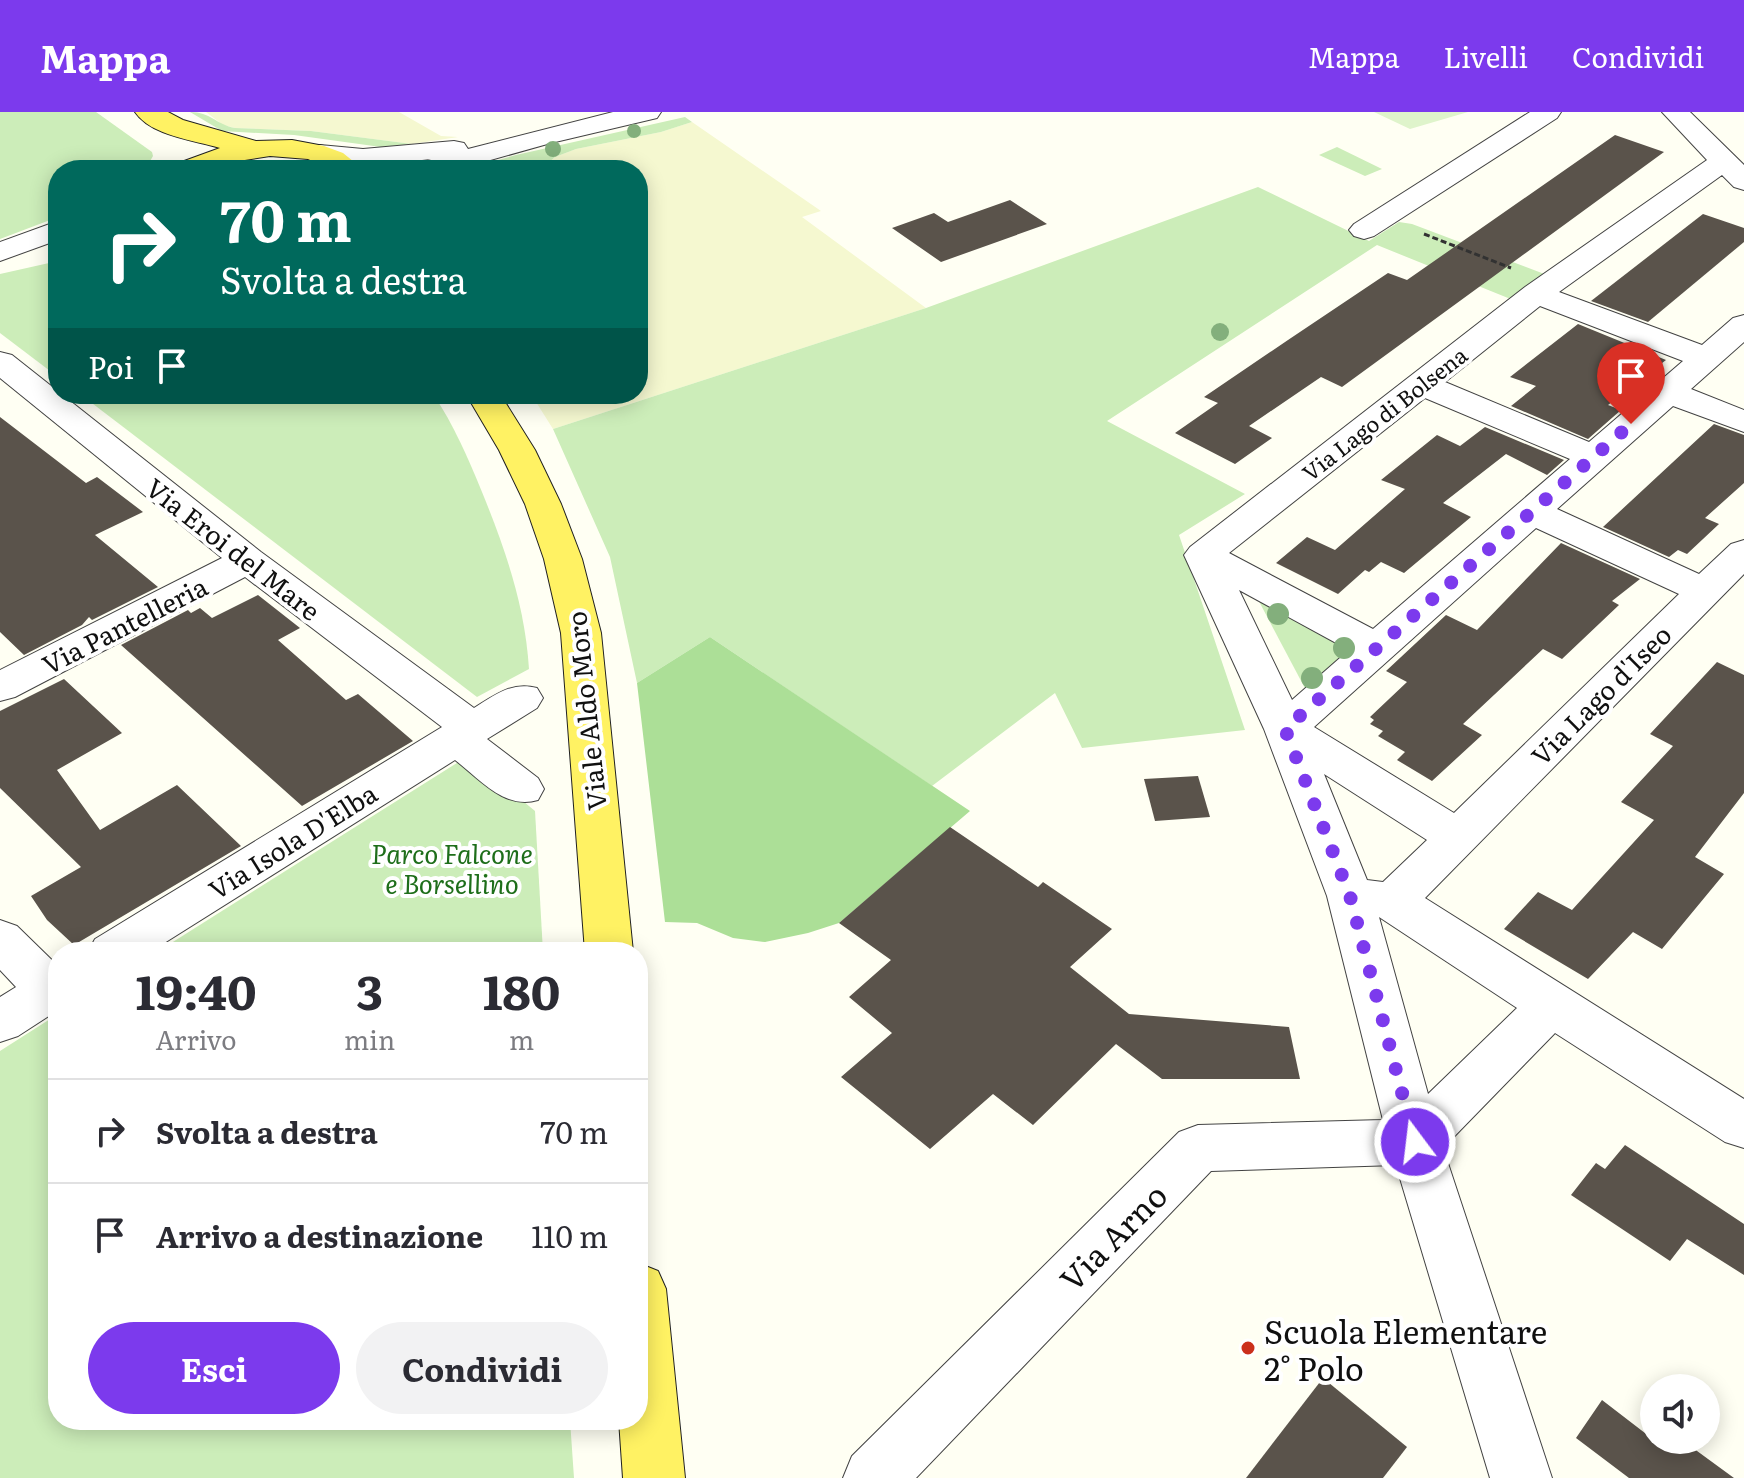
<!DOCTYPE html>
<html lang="it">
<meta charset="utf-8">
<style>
:root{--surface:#fff;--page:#f2f2f3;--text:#2b2b33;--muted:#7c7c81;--line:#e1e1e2;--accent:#7c3aed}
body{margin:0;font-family:Literata,serif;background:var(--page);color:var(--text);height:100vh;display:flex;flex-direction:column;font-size:30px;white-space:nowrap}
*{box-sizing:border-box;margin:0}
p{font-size:26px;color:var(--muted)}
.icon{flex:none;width:44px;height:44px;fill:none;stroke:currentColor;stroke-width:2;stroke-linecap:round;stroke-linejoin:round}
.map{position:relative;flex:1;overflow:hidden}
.side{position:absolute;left:48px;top:830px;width:600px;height:488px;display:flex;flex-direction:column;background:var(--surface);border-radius:32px;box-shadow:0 4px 20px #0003}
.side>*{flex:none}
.hud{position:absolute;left:48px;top:48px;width:600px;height:244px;border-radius:32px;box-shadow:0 4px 20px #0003;background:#00695c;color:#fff;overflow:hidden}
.fabs{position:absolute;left:1640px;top:1262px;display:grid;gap:16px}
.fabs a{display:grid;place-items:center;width:80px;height:80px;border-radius:50%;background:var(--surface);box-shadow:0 4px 20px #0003;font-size:40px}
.pin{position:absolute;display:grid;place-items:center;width:68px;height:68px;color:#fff;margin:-82px -34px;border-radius:50% 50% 50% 0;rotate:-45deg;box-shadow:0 0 8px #0007}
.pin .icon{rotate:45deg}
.me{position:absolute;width:88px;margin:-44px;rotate:345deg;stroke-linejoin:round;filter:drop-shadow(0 0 6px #0008)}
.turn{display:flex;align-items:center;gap:28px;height:168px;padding:0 40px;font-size:36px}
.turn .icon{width:104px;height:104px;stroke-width:2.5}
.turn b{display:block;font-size:56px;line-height:68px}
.then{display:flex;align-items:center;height:76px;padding:0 40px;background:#0003;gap:16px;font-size:30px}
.eta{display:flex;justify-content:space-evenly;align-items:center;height:136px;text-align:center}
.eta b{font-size:48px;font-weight:700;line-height:56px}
.primary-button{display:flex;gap:16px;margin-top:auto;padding:16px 40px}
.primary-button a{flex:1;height:92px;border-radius:48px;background:var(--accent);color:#fff;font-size:32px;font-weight:700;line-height:92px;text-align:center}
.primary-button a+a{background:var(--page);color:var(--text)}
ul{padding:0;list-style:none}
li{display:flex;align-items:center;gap:24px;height:104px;padding:0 40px;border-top:2px solid var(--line)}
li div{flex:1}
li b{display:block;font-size:30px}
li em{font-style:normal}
header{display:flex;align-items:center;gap:48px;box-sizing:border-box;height:112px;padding:0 40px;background:var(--accent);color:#fff}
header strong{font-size:38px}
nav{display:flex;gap:44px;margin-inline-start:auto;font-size:28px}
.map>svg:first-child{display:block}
.farmland{fill:#f5f8d0}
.green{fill:#ccedb9}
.forest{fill:#acdf97}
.pitch{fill:#dff4cb}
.building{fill:#5a534b}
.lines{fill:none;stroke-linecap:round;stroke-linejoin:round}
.minor-casing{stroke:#434343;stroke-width:2}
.major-casing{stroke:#212121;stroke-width:2}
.path{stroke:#323232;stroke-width:3;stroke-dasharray:6 3;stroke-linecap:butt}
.minor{fill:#fff;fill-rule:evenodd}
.major{fill:#fff263;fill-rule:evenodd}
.tree{fill:#83af7c}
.route{stroke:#7c3aed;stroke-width:14;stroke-dasharray:0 25.2}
.poi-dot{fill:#cb301c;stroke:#fff;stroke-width:3}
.labels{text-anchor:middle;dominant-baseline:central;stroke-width:8;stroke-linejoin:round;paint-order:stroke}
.far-street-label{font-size:22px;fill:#101010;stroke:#fff}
.street-label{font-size:26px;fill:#101010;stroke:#fff}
.park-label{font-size:26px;font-style:italic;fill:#1e6e1a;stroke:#fff}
.near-street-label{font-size:32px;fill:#101010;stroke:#fff}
.near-poi-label{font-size:32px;fill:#101010;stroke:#fff;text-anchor:start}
</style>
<header>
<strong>Mappa</strong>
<nav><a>Mappa</a><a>Livelli</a><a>Condividi</a></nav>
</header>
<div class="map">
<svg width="1744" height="1366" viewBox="0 0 1744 1366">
<rect width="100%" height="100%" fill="#fffff3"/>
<g class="farmland">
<polygon points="206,0 399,0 441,24 458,25 412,32 311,19 235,16 223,13"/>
<polygon points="692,10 821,99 802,105 926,196 553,317 531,282 638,282 638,58 540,58 555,45 576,37 661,20"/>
</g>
<g class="green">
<polygon points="0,0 96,0 152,40 153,44 145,58 58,58 58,105 0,127"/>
<path d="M 190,0 C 211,0 215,12 235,16 L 311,19 L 412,32 L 381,35 L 294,23 L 222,19 Z"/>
<polygon points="685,5 692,10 661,20 576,37 555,45 540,58 463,58 516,43"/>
<polygon points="1337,35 1382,57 1365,64 1319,43"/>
<polygon points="273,49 300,52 316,58 222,58"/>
<polygon points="1258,75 1369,129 1399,110 1412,112 1547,163 1513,188 1377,133 1107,309 1245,382 1179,423 1245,618 1082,636 1055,581 932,674 710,525 637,571 610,445 553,317 926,196"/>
<polygon points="58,149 58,265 0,221 0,162"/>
<path d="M 80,282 L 433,282 C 454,313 468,346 482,380 C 506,439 525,494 529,557 L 477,585 Z"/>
<polygon points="1253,478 1362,536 1308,582"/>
<polygon points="468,644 535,699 543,840 157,840"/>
<polygon points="58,902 58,1308 570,1308 574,1366 0,1366 0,939"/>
</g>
<polygon class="forest" points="710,525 970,699 839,811 808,821 765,830 733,826 697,811 665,810 637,571"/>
<polygon class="pitch" points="1374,0 1468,0 1410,17"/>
<g class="building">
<polygon points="1615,23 1664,40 1342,275 1321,265 1249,314 1272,326 1235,352 1175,321 1218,291 1204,285 1288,228 1388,161 1407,168"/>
<polygon points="1010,88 1047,112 941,150 892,116 934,101 948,110"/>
<polygon points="1703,102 1744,116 1744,130 1648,210 1591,189"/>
<polygon points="1578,212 1666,248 1608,293 1621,298 1588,327 1511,294 1536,274 1510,265"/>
<polygon points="0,305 86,371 97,365 143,400 95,423 158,475 92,508 89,505 82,513 24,543 0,520"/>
<polygon points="1714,312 1744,323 1744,371 1705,406 1719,412 1687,442 1678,438 1669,445 1603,415"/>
<polygon points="1485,315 1564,348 1547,363 1506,342 1443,391 1471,405 1404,461 1381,450 1369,460 1365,458 1338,482 1276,451 1307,425 1335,438 1405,377 1381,368 1437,323 1460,334"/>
<polygon points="1561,431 1640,467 1612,489 1619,493 1562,547 1543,537 1463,612 1482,623 1432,669 1397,648 1405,640 1378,624 1383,619 1370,612 1374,608 1370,605 1407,570 1386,559 1446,503 1477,518"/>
<polygon points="258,483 300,516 278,528 346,588 358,582 413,629 302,694 121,533 188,498 191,501 200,496 212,506"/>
<polygon points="1717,550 1744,563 1744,681 1695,745 1724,762 1662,837 1633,820 1588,867 1504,817 1538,780 1572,798 1654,708 1621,690 1673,634 1650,622"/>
<polygon points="64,567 122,621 57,658 100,718 177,673 241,734 74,833 47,808 31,784 81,755 0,676 0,599"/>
<polygon points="1198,664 1210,705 1155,709 1144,667"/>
<polygon points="950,715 1038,775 1043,770 1112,817 1070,855 1129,902 1289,915 1300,967 1162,967 1116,932 1033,1013 993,982 930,1037 841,965 892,921 849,885 891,848 839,811"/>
<polygon points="1625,1033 1744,1112 1744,1163 1687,1127 1670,1149 1571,1083 1596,1051 1605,1057"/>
<polygon points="1323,1266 1407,1335 1383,1366 1246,1366"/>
<polygon points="1602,1288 1654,1328 1682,1328 1734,1366 1629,1366 1576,1326"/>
</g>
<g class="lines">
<defs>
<g id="minor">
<path d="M 613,0 L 661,0 L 657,6 L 551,31 L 455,58 L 410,58 L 414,52 L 431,47 C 391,51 350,57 310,47 L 306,41 L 310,35 L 320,33 L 363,37 L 454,29 L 464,31 L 468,37 Z"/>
<polygon points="1530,0 1561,0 1557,6 1374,124 1364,127 1354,124 1349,118 1354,112"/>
<path d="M 1662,0 L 1690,0 L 1744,53 L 1744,78 L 1734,75 L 1722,63 L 1559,180 L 1702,233 L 1733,206 L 1744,203 L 1744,230 L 1691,277 L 1744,298 L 1744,320 L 1673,294 L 1557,397 L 1699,462 L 1731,432 L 1744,428 L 1744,462 L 1425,786 L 1744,987 L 1744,1036 L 1725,1030 L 1555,921 L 1443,1036 L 1552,1366 L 1490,1366 L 1396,1053 L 1211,1059 L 916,1366 L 843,1366 L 852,1344 L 1179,1020 L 1198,1013 L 1383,1008 L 1327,784 L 1264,617 L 1184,443 L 1190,435 L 1525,175 L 1707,48 ZM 1540,194 L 1683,249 L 1589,330 L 1445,270 ZM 1425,286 L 1570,347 L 1373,517 L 1229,441 ZM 1536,416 L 1679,482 L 1454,701 L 1314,615 ZM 1239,478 L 1349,538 L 1292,588 ZM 1324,662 L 1427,728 L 1383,770 L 1367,768 ZM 1379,805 L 1517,896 L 1428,982 Z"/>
<polygon points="58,109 58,128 0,149 0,130"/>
<path d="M 0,240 L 12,243 L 261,440 L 474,596 C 495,583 512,569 537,576 L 543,586 L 537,596 L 487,627 L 538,666 L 544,677 L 538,688 C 504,698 480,667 455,648 L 150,840 L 88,840 L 95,827 L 442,615 L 245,465 L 15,585 L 0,589 L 0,558 L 222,446 L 0,266 Z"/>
<polygon points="0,808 17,814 58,854 58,898 18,924 0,930 0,885 16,875 0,858"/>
</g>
<g id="major">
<path d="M 135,0 L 168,0 L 183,8 L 256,29 L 292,28 L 324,34 L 343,41 L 364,58 L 331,58 L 308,47 L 270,44 L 232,50 L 208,58 L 172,58 L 176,52 L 220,36 C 194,28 151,24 135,0 Z"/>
<polygon points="466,282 500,282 535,338 561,392 582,447 601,521 633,840 585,840 561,521 544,447 525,392 499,338"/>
<polygon points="638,1151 658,1159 666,1177 685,1366 623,1366 619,1308 638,1308"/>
</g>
</defs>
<use href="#minor" class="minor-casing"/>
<use href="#major" class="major-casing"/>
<polyline class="path" points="1424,122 1511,156"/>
<use href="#minor" class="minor"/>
<use href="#major" class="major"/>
</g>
<g class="tree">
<circle cx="634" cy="19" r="7"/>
<circle cx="553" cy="37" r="8"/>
<circle cx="1220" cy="220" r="9"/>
<circle cx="1278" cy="502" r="11"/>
<circle cx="1344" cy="536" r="11"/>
<circle cx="1312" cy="566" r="11"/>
</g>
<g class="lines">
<polyline class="route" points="1415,1030 1350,784 1285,617 1631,312"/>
</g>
<circle class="poi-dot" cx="1248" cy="1236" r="8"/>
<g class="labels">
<g class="far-street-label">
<text transform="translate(1384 301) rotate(-38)">Via Lago di Bolsena</text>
</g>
<g class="street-label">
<text transform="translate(234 436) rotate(38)">Via Eroi del Mare</text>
<text transform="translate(124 512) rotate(-27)">Via Pantelleria</text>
<text transform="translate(1600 582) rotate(-45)">Via Lago d'Iseo</text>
<text transform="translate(585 599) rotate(-96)">Viale Aldo Moro</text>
<text transform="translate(292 728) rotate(-32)">Via Isola D'Elba</text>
</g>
<g class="park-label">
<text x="452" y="740">Parco Falcone<tspan x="452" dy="30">e Borsellino</tspan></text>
</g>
<g class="near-street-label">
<text transform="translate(1112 1124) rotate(-45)">Via Arno</text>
</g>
<g class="near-poi-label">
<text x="1264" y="1218">Scuola Elementare<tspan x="1264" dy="37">2° Polo</tspan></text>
</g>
</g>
</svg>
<div class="fabs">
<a><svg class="icon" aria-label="sound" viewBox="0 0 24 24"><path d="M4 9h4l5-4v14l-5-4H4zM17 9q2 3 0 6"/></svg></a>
</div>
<div class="pin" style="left:1631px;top:312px;background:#d93025"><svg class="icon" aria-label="arrive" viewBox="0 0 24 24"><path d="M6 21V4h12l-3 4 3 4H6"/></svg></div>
<svg class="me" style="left:1415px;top:1030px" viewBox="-20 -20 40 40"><circle r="17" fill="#7c3aed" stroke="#fff" stroke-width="3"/><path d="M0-11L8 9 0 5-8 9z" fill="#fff"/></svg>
<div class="hud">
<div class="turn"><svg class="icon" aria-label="right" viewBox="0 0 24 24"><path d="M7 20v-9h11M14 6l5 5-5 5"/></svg><div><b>70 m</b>Svolta a destra</div></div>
<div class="then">Poi<svg class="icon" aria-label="arrive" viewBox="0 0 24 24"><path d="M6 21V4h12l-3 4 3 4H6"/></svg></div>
</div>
<section class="side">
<div class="eta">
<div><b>19:40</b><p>Arrivo</p></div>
<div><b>3</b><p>min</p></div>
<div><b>180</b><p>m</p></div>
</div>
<ul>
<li><svg class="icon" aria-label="right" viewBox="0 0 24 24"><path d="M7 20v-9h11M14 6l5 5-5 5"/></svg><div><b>Svolta a destra</b></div><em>70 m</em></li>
<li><svg class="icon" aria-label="arrive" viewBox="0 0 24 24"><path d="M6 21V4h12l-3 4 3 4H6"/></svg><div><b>Arrivo a destinazione</b></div><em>110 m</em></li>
</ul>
<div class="primary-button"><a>Esci</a><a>Condividi</a></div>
</section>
</div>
